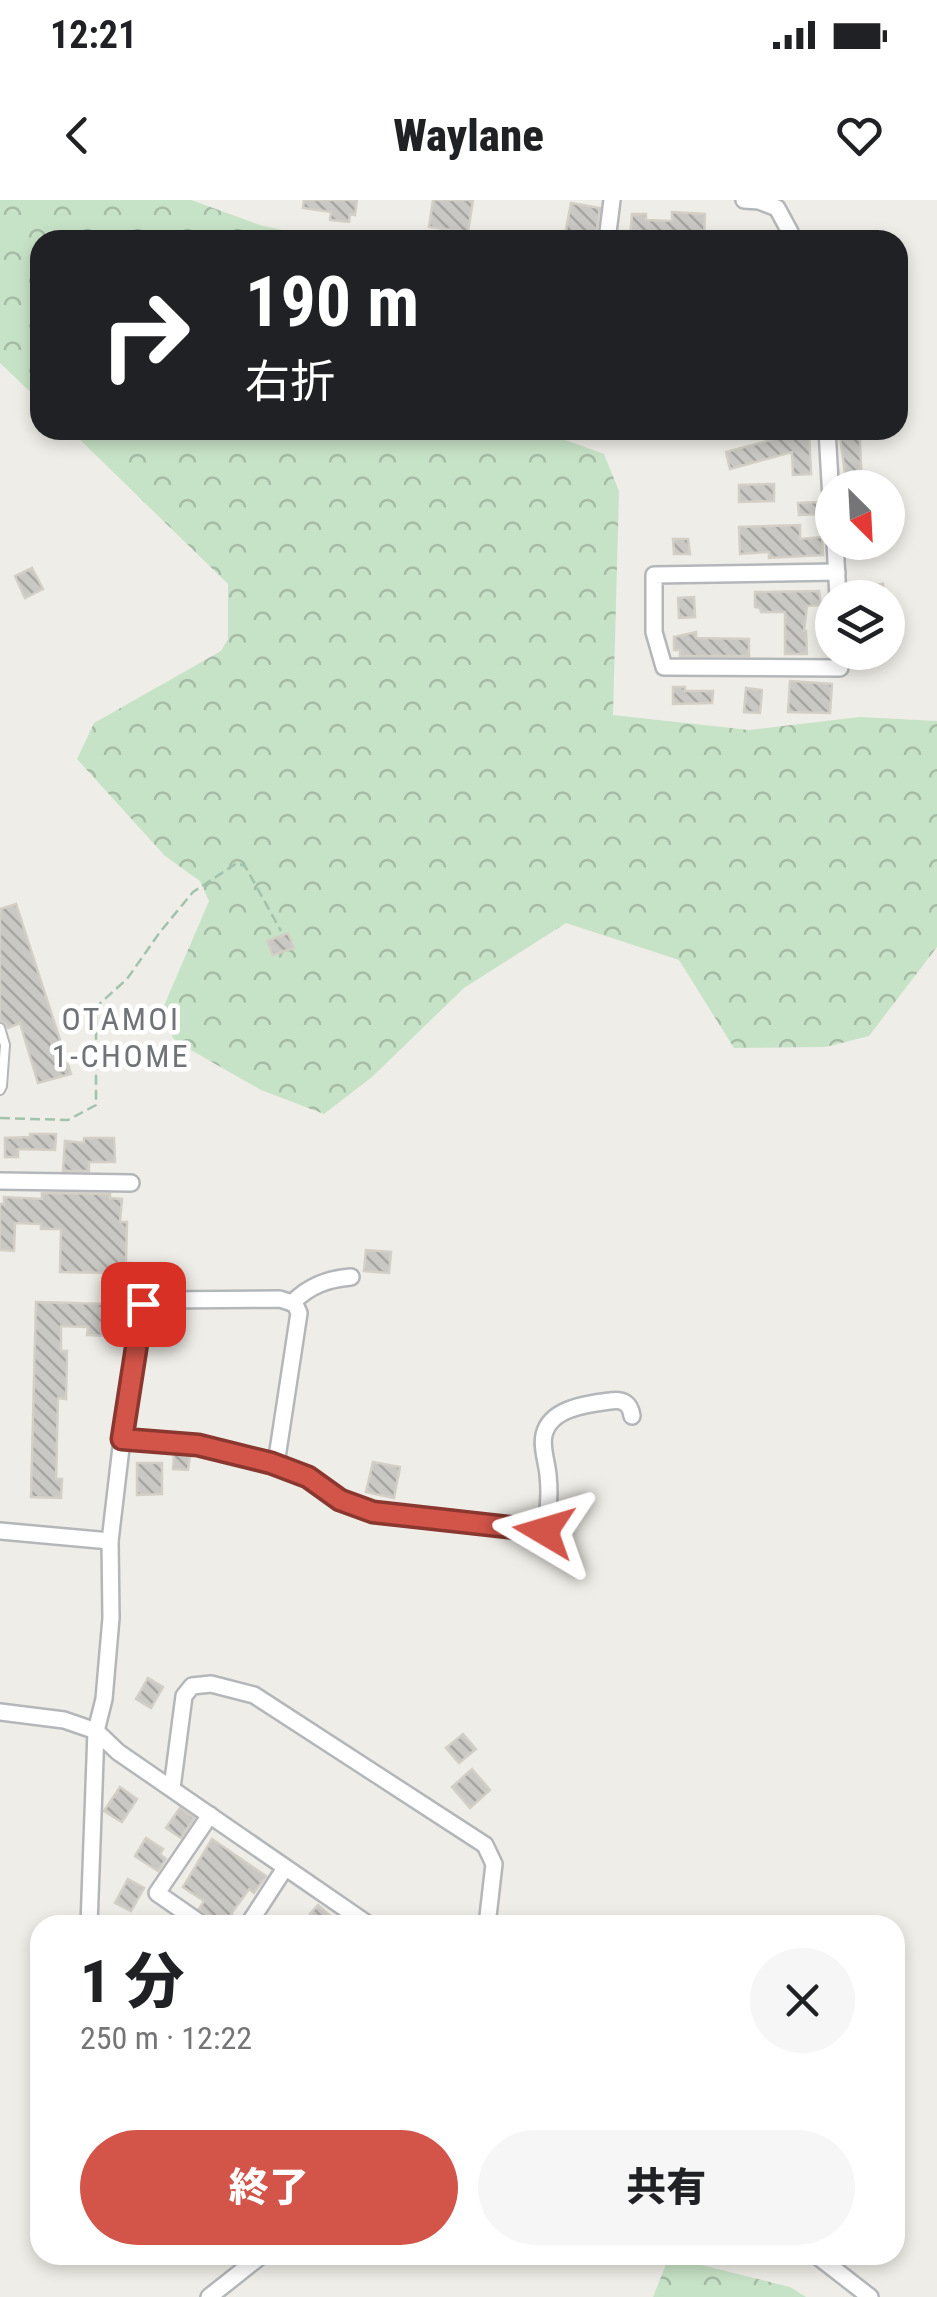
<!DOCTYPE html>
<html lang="ja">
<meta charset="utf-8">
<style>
:root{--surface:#fff;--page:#f6f6f6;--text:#202124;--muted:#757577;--accent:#d35449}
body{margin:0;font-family:"Roboto Condensed","Noto Sans JP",sans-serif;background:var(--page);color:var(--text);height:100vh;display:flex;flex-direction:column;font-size:38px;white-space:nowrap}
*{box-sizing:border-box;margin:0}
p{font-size:32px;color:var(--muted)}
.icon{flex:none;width:55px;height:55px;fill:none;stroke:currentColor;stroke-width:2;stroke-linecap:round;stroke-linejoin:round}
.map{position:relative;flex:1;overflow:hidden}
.side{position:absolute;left:30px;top:1715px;width:875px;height:350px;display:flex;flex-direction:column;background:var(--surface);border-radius:30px;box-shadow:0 5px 15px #0003}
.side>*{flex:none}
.top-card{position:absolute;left:30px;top:30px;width:878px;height:210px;border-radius:30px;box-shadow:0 5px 15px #0003;background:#202124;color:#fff;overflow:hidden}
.needle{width:65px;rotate:156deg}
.buttons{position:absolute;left:815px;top:270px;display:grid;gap:20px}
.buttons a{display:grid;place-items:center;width:90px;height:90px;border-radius:50%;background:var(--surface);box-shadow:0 5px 15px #0003;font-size:50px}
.pin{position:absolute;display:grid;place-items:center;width:85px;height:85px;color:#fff;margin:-42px;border-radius:20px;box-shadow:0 5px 15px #0006}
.me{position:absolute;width:110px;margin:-55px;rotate:277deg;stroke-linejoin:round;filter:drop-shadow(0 0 8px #0008)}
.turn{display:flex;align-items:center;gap:35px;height:210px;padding:0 50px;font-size:45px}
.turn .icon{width:130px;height:130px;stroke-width:2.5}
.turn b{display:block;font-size:70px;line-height:85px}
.round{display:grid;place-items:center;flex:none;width:105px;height:105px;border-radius:52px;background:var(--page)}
.head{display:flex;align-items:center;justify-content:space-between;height:170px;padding:0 50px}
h1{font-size:60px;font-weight:800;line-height:75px}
.cta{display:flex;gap:20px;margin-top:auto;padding:20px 50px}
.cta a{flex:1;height:115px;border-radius:60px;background:var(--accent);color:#fff;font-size:40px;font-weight:800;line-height:115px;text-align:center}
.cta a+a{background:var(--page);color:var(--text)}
.status{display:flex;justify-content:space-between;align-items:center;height:70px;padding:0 50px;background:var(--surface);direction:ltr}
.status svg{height:28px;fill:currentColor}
header{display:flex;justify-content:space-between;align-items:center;height:130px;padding:0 50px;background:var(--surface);font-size:45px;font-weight:800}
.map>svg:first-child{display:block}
.forest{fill:url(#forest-crowns)}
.building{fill:url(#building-back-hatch);stroke:#d3cfc6;stroke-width:2.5}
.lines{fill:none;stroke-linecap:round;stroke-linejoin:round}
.service-casing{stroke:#b4b7ba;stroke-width:12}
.minor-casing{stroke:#b4b7ba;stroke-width:20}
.path{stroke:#a1c3ab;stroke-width:2.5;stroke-dasharray:10 5;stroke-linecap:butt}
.service{stroke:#fff;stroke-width:8}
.minor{stroke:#fff;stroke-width:15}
.route-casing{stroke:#89372f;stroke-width:25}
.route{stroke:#d35449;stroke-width:18}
.labels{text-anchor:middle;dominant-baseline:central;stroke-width:9;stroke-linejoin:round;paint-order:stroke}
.neighbourhood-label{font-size:32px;letter-spacing:2.5px;fill:#707477;stroke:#fff}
</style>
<div class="status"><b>12:21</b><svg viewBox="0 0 49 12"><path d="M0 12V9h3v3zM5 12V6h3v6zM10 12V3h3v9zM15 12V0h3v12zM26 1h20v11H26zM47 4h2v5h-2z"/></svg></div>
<header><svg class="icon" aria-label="back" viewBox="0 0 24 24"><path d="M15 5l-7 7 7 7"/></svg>Waylane<svg class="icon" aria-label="heart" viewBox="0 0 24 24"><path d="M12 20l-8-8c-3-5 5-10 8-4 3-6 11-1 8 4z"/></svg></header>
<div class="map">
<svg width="937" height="2097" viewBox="0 0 937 2097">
<defs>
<pattern id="forest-crowns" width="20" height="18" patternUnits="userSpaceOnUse" patternTransform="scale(2.5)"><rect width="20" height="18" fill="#c7e3c7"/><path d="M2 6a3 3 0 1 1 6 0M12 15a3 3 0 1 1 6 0" fill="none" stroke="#a5bba5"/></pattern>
<pattern id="building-back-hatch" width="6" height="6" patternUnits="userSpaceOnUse" patternTransform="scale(2.5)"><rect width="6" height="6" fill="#cac8c4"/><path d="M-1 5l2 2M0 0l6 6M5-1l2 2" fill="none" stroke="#a7a6a3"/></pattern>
</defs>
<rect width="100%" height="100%" fill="#efede7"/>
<g class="forest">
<polygon points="0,0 191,0 263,26 331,40 40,40 40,201 0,163"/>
<polygon points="70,230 538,230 604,254 619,291 613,515 749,530 860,517 937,521 937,747 869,836 826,847 734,848 679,760 566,723 464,788 372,877 324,914 261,890 175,841 160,815 209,701 200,681 165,656 77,559 94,523 221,451 228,439 228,384"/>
<polygon points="669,2057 790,2087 806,2097 653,2097"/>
</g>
<g class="building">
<polygon points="304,0 357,0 355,15 350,14 349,22 330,20 331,12 303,8"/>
<polygon points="433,0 473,0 468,32 429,27"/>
<polygon points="571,3 600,8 595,40 564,40"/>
<polygon points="672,12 705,14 704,40 630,40 632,14 646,14 646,20 672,21"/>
<polygon points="809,230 811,274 793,275 792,252 730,269 726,252"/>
<polygon points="839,230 857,230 860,241 862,288 847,288"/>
<polygon points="774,284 774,301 739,302 739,285"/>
<polygon points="820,302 821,314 799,315 798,303"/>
<polygon points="800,325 800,339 822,337 823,355 769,358 769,352 740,354 739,327"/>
<polygon points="673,339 688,339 690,354 674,354"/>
<polygon points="32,368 43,389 25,398 15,376"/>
<polygon points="883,384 884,398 865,398 864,386"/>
<polygon points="819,391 821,405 807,406 804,431 806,431 807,454 785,454 785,412 761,412 760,408 755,407 755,392"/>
<polygon points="694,397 695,417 679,418 678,398"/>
<polygon points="696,432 696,438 749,439 749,456 680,456 680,450 674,450 674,437"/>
<polygon points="790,481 832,484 830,513 788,512"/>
<polygon points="673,487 685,487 685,491 713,491 712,503 673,504"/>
<polygon points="746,488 762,490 760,513 744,512"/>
<polygon points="16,704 71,874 38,883 20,823 8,828 4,822 0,821 0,709"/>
<polygon points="288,733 294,748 273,755 267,741"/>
<polygon points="30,934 56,934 55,950 18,949 18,957 5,957 5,938 30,937"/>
<polygon points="84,938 114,938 115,962 89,962 89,971 63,971 65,941 84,943"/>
<polygon points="42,993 110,994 110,998 122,999 120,1022 127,1022 126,1063 132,1063 131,1090 110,1089 111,1073 60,1072 61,1029 41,1029 41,1024 15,1023 14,1051 0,1050 0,1004 4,1004 4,997 42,999"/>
<polygon points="366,1050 391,1052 389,1073 364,1071"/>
<polygon points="36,1102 107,1104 106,1136 87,1135 88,1127 61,1126 61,1151 67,1151 66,1199 58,1198 56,1279 62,1279 61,1298 31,1297"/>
<polygon points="174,1254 190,1256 188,1270 173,1269"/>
<polygon points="373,1262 400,1267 394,1298 366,1292"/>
<polygon points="137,1263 162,1263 162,1294 137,1295"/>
<polygon points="148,1478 163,1487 151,1508 136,1499"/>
<polygon points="463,1534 476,1549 459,1563 446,1548"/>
<polygon points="472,1569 490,1590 470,1608 452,1587"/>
<polygon points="120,1587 137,1599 122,1622 104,1611"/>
<polygon points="180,1608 194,1618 181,1638 166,1628"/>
<polygon points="146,1638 163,1649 160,1654 166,1659 158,1671 135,1656"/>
<polygon points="212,1639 266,1676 254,1693 249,1689 231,1714 236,1718 230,1725 214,1725 210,1716 199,1709 204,1701 183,1687"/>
<polygon points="128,1679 144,1688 131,1711 115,1703"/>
<polygon points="318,1705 326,1712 340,1725 322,1725 315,1719 310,1714"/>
</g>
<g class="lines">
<defs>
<polyline id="service" points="0,828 5,845 2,886 0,890"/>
<g id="minor">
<polyline points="744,0 759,1 777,8 790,32 792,40"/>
<polyline points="607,40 612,0"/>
<polyline points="827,230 832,316"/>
<polyline points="835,342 838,398"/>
<polyline points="837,372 654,375 654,432 664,467 840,468 840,452"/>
<polyline points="0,981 131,983"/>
<path d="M 292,1103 C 309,1086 327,1079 351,1077"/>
<path d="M 122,1239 L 197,1245 L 276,1264 L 308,1277 L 340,1300 L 373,1312 L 545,1331 C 549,1312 550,1294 548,1275 C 547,1262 541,1248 544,1235 C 550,1208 587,1204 610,1201 C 623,1199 630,1203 632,1216"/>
<polyline points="0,1331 110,1341"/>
<polyline points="0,1512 64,1520 96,1531 118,1552 369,1725"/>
<polyline points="172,1588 184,1496 192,1486 211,1484 254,1495 485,1645 494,1664 487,1725"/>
<polyline points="89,1725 96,1531 104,1499 111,1418 110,1341 122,1239 143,1104 157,1100 280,1099 295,1104 299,1113 276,1264"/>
<polyline points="203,1725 157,1693 210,1615"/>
<polyline points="248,1725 285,1668"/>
<polyline points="816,2055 870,2097"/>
<polyline points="209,2097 262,2055"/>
</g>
</defs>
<use href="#service" class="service-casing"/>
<use href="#minor" class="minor-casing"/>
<polyline class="path" points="0,918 68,920 96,905 96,807 127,779 160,732 193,692 237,663 245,666 281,731"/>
<use href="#service" class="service"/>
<use href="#minor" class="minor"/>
</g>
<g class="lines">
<defs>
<polyline id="route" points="143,1104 122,1239 198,1245 271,1263 308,1277 340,1300 373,1312 544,1331"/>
</defs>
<use href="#route" class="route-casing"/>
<use href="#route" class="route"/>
</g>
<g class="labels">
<g class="neighbourhood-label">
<text x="121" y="819">OTAMOI<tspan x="121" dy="37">1-CHOME</tspan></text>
</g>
</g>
</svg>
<div class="buttons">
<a><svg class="needle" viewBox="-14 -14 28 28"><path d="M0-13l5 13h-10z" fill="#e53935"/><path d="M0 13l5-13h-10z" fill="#757577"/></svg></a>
<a><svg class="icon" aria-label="layers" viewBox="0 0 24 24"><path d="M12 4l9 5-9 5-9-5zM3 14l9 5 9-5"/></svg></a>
</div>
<div class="pin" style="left:143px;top:1104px;background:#d93025"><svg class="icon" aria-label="arrive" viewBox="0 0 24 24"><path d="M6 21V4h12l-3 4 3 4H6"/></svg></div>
<svg class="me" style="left:544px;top:1331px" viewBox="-20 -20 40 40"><path d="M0-17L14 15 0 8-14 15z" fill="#d35449" stroke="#fff" stroke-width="4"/></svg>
<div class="top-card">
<div class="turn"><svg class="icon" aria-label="right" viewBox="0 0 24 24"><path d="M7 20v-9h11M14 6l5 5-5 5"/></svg><div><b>190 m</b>右折</div></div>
</div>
<section class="side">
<div class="head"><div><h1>1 分</h1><p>250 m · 12:22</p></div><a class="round"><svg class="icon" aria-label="close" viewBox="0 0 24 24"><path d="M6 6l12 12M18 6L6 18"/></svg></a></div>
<div class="cta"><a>終了</a><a>共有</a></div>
</section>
</div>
